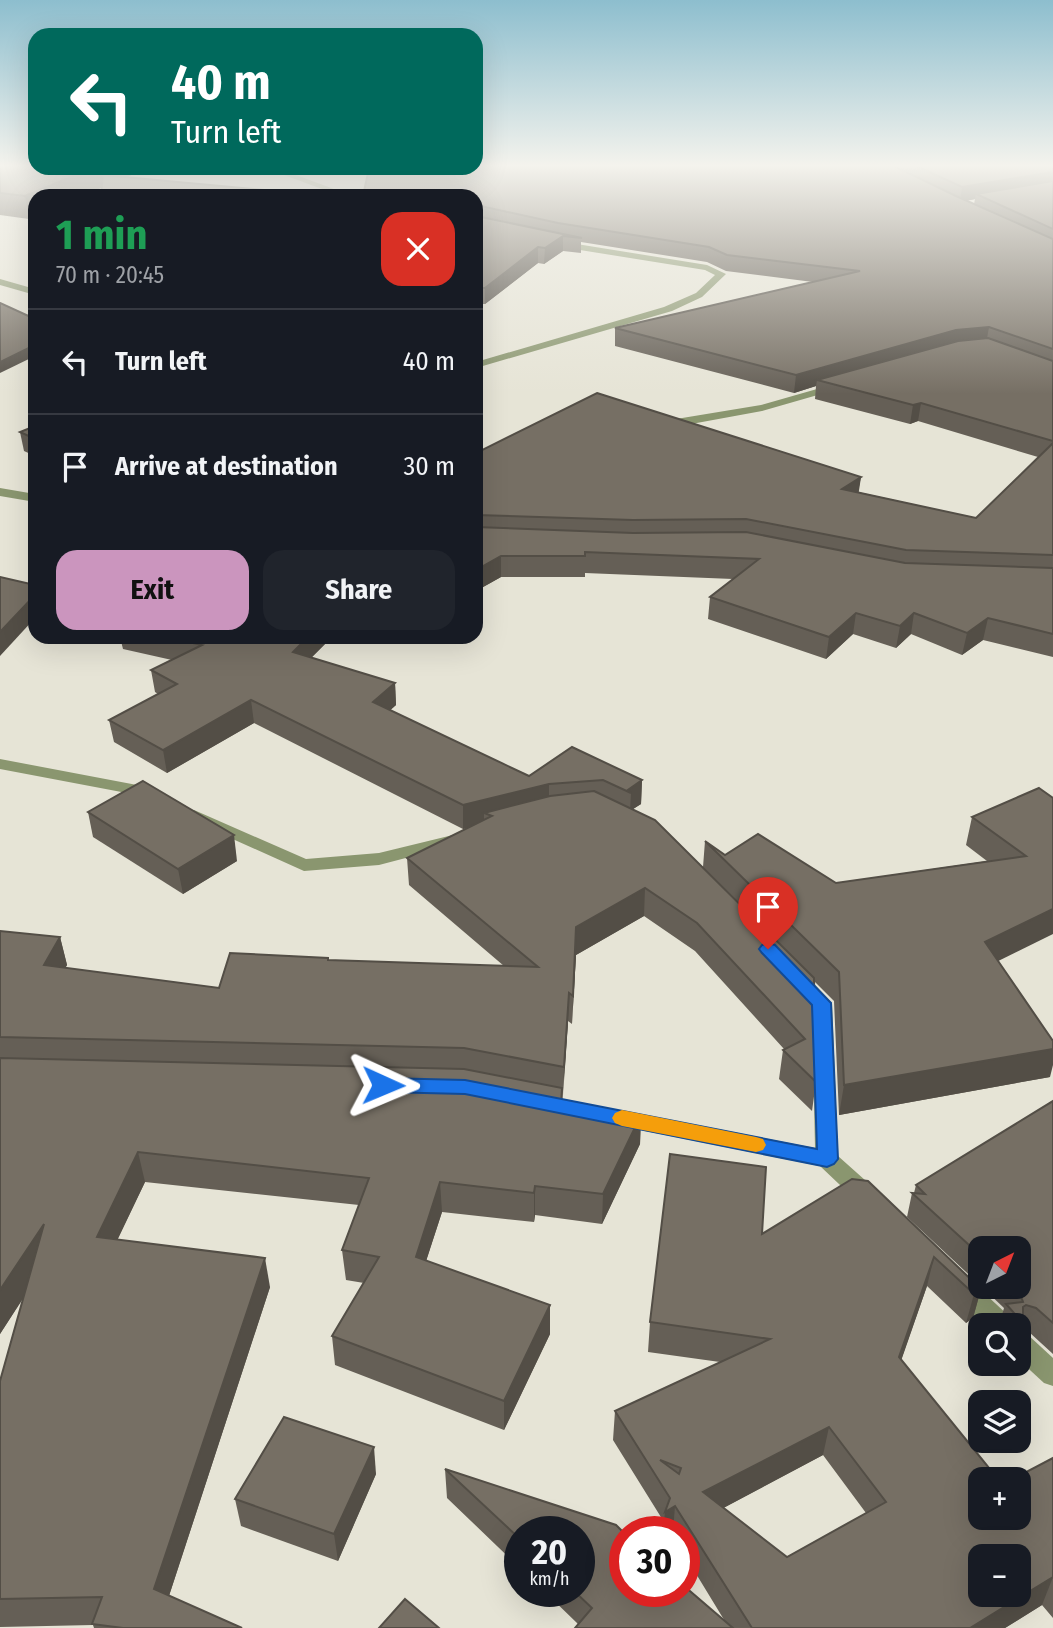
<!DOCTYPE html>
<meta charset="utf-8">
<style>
:root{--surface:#171b24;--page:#20242c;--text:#f1f3f6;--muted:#9ea1a6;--line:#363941;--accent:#cb95be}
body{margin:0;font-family:"Fira Sans Condensed",sans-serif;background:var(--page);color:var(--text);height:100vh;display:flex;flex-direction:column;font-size:26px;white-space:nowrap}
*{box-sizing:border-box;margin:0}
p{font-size:23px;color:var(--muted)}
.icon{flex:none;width:38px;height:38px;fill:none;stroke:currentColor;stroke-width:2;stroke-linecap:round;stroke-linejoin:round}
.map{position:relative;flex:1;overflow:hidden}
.details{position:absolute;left:28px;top:189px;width:455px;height:455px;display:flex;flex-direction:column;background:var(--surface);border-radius:21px;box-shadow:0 7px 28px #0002}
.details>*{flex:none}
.hud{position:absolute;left:28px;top:28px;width:455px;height:147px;border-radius:21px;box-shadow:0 7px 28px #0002;background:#00695c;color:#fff;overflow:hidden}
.needle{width:46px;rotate:42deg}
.tools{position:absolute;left:968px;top:1236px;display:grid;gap:14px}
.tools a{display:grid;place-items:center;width:63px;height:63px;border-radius:14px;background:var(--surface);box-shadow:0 7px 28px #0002;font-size:35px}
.speed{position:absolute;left:504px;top:1516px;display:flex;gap:14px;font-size:35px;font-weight:700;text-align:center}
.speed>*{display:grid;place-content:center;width:91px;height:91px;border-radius:50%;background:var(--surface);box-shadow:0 7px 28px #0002;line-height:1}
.speed small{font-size:18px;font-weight:400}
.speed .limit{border:10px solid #d22;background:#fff;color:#111}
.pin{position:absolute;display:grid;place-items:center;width:60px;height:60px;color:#fff;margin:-72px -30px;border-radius:50% 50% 50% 0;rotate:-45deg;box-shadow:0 0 7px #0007}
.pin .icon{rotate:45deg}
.me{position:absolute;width:77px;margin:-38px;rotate:91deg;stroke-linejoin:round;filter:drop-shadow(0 0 5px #0008)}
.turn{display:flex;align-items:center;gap:24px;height:147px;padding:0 28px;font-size:32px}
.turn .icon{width:91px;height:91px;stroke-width:2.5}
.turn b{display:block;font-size:49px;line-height:60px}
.round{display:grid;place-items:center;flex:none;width:74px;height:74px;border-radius:21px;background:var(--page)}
.headline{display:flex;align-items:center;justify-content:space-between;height:119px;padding:0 28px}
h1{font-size:42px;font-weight:700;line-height:52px;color:#1e9e55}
.primary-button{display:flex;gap:14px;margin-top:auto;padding:14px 28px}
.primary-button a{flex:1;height:80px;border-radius:21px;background:var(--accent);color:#111;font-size:28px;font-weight:700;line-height:80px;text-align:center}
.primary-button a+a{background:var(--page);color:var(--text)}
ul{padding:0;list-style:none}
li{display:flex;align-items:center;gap:21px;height:105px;padding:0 28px;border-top:2px solid var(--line)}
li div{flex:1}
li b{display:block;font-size:26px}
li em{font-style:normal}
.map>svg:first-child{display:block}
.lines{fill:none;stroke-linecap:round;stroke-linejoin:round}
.service{fill:#8a966f;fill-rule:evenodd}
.minor{fill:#8a966f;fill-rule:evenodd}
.tertiary{fill:#8a966f;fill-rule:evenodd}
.wall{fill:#655f56;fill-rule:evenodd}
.shaded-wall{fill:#534e46}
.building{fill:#766f64;stroke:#534e46;stroke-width:2;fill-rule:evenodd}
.route{fill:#1a73e8;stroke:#114b97;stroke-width:2}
.slow{fill:#f59e0b}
</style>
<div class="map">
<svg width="1053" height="1628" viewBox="0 0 1053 1628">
<rect width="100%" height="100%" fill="#e6e4d6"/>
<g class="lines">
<g class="service">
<polygon points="265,168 277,168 353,196 341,196"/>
<polygon points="558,241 707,265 726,274 702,297 672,311 476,368 476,362 664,307 696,293 715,275 705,270 555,246 553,244"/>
<polygon points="0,279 35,289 35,295 0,285"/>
</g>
<g class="minor">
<polygon points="838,383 842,384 842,388 762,411 664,429 658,425 664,421 761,405"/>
<polygon points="0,759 137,785 155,791 158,795 149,800 132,794 0,769"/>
<polygon points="194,810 306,859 379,853 457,834 466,839 463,843 379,865 304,871 188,819 185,815"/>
<polygon points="798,972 805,974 832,1003 838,1156 875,1189 879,1196 875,1203 867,1205 859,1203 820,1166 620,1126 612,1124 609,1118 612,1112 620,1110 815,1148 812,1005 788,979 791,974"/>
<polygon points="960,1276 969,1279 1010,1317 1013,1325 984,1325 951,1293 948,1286 951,1279"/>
<polygon points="1018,1331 1027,1334 1053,1358 1053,1386 1044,1383 1018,1359"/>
</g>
<polygon class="tertiary" points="0,488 35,494 35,502 0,496"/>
</g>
<g class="wall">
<polygon points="0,166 35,168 148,168 82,196 35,196 29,219 0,215"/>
<path d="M 476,166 L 1053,166 L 1053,657 L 983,640 L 962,655 L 911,634 L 896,648 L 853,634 L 826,659 L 708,619 L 710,597 L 733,579 L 585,573 L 585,577 L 501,577 L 476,591 L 476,453 L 861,477 L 858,492 L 976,518 L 1038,457 L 918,421 L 910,424 L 815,399 L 816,386 L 794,393 L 615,346 L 615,328 L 813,282 L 726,271 L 707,262 L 581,242 L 581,253 L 563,251 L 544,264 L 538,263 L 485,304 L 476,304 ZM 975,199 L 974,204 L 966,201 Z"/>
<polygon points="35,426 35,456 24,451 20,432"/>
<polygon points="120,637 332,637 311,658 395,683 396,705 390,710 529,776 642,780 641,804 633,809 703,867 705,841 725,855 836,883 987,861 966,845 972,817 1053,798 998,961 1050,1077 839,1115 834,1001 814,981 816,1082 812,1111 779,1079 783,1050 784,1049 695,951 644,916 576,955 572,1024 568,1021 562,1105 641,1115 640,1144 602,1224 535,1215 534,1222 442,1212 426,1261 550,1305 550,1334 504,1430 335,1365 332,1336 364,1283 346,1280 342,1250 359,1205 145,1182 117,1240 270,1287 169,1596 242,1628 94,1628 93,1625 0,1627 0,1381 23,1298 0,1334 0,931 60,937 67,965 65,968 219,988 328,960 504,966 409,885 407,858 469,828 463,829 254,723 167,773 114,742 109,720 158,694 155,692 151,670 172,660 123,649"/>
<polygon points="88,812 237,861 183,894 93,837"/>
<polygon points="1053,1101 1053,1354 1029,1332 1021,1329 1018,1337 1018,1325 999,1325 1004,1308 981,1286 1018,1286 980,1248 980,1285 907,1217 912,1193 914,1193 916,1185"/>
<path d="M 852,1179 L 981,1289 L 973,1318 L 966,1323 L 927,1286 L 901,1360 L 980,1517 L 1053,1458 L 1053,1618 L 1042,1605 L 1005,1628 L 575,1628 L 578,1624 L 544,1591 L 579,1591 L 520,1531 L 520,1568 L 447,1498 L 445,1469 L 726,1623 L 684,1554 L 684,1531 L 663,1531 L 664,1522 L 613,1440 L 615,1411 L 720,1362 L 648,1352 L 650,1322 L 762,1234 ZM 823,1455 L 866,1513 L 787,1557 L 723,1508 Z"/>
<polygon points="376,1474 338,1561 241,1526 235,1499"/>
</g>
<g class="shaded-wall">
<polygon points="93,168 148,168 82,196 35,196 35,216 29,219 25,196"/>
<polygon points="1053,172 1053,186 976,194 975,199 960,202 962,187"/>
<polygon points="563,236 563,251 544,264 545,248"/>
<polygon points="538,247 538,263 485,304 485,288"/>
<polygon points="989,327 986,344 817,380 816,386 794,393 796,375 956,330"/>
<polygon points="35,345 35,356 0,373 0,362"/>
<polygon points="921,403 918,421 910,424 913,405"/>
<polygon points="861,477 858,497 842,489"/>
<polygon points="501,556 501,577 476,591 476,570"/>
<polygon points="35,595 35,618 0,656 0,632"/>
<polygon points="856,613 853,634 826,659 829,637"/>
<polygon points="914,613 911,634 896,648 900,626"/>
<polygon points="988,618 983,640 962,655 967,633"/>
<polygon points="308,637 332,637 295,674 293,652"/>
<polygon points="395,683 396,705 374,725 373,702"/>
<polygon points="251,700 254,723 167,773 163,750"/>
<polygon points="642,780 641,804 630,811 631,793 628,790"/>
<polygon points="549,784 549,807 492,816 484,813 484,824 463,829 463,805"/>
<polygon points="234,835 237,861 183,894 178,869"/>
<polygon points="645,888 644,916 576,955 572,1024 576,927"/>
<polygon points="1053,909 1053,934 978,971 985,942"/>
<polygon points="60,937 67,965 51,993 44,965"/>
<polygon points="569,993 568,1021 563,1096 564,1067"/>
<polygon points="1053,1049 1053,1065 1050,1077 839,1115 844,1085"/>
<polygon points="641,1115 640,1144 602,1224 603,1194"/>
<polygon points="138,1152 145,1182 105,1266 97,1237"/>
<polygon points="440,1182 442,1212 418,1286 416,1257"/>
<polygon points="535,1186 535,1215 534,1222 534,1193"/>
<polygon points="44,1224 52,1254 0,1334 0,1290"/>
<polygon points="934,1257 927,1286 892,1387 899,1357"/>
<polygon points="265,1258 270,1287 162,1617 154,1589"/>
<polygon points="981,1289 973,1318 966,1323 974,1294"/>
<polygon points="550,1305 550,1334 504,1430 504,1401"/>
<polygon points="829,1427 823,1455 699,1521 703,1492"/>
<polygon points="374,1447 376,1474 338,1561 334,1534"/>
<polygon points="675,1506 673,1531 663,1531 665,1512"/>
<polygon points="1053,1577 1042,1605 1005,1628 970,1628"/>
</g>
<g class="building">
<polygon points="0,166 35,166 35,168 93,168 25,196 0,193"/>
<polygon points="476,166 894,166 956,196 1053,239 1053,349 989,327 956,330 796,375 615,328 860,271 727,255 709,247 558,223 476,205 476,196 363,196 369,168 476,168"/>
<polygon points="916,166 1053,166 1053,172 962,187"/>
<polygon points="103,175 330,196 101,196"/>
<polygon points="1053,181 1053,229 976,194"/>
<polygon points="476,216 582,238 563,236 545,248 538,247 485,288 476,288"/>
<polygon points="0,303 35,319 35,345 0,362"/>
<polygon points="988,338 1053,361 1053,441 921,403 913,405 817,380 958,341"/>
<polygon points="597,393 861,477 842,489 976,518 1053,443 1053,555 906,550 746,519 633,520 476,515 476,453"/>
<polygon points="35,426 35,439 20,432"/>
<polygon points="476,527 633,533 746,532 905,563 1053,568 1053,634 988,618 967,633 914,613 900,626 856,613 829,637 710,597 759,559 585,552 585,556 501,556 476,570"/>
<polygon points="0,577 35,585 35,595 0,632"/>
<polygon points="165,637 308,637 293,652 395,683 373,702 529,776 572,747 642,780 628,790 631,793 603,780 549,784 463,805 251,700 163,750 109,720 177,684 151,670 202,645"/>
<polygon points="143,781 234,835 178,869 88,812"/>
<polygon points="1039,788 1053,798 1053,909 985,942 1053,1041 1053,1049 844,1085 839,972 705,841 725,855 758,834 836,883 1026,856 972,817"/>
<polygon points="594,791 655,820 814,978 816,1082 783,1050 805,1039 697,923 645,888 576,927 573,996 569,993 564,1067 464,1048 0,1037 0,931 60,937 44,965 219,988 230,953 328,958 328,960 538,967 407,858 492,816 484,813 550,796"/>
<polygon points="0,1058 464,1069 562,1088 561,1104 641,1115 603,1194 535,1186 534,1193 440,1182 416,1257 550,1305 504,1401 332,1336 379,1257 342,1250 369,1178 138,1152 97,1237 265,1258 154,1589 242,1628 123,1628 92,1624 102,1597 0,1599 0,1381 44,1224 0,1290"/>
<polygon points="1053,1101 1053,1323 1036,1308 1026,1305 1023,1307 1023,1323 1006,1304 1023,1302 1019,1291 1014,1286 1018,1286 1018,1248 980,1248 980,1255 912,1193 925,1194 916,1185"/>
<path d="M 670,1154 L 766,1167 L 762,1234 L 852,1179 L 868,1181 L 981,1289 L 974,1294 L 934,1257 L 899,1357 L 998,1479 L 980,1479 L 980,1517 L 1018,1517 L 1018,1479 L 1013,1479 L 1053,1458 L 1053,1577 L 970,1628 L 752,1628 L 675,1506 L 665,1512 L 670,1498 L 615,1411 L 770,1339 L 650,1322 ZM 829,1427 L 886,1502 L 787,1557 L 703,1492 ZM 660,1460 L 681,1468 L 679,1474 ZM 980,1556 L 1018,1556 L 1018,1594 L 980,1594 Z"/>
<polygon points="284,1417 374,1447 334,1534 235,1499"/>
<polygon points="445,1469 616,1525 625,1534 625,1591 684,1591 684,1586 733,1628 575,1628 592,1608 574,1591 579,1591 579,1531 520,1531 520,1539"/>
<polygon points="405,1599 439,1628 379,1628"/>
</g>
<linearGradient id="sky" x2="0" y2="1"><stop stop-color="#8dbece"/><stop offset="0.42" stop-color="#f4f3ed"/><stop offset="1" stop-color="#f4f3ed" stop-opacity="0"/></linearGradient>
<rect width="1053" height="394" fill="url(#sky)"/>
<polygon class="route" points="768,943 775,945 831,1003 838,1159 834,1164 827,1167 465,1094 383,1092 376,1090 373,1085 376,1080 383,1078 465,1080 817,1149 812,1005 762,953 759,949 762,945"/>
<polygon class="slow" points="622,1110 756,1137 763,1139 766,1145 763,1150 756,1152 622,1126 615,1123 612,1118 615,1113"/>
</svg>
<div class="tools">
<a><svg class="needle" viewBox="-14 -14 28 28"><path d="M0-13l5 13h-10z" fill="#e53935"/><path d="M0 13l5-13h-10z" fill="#9ea1a6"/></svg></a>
<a><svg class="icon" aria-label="search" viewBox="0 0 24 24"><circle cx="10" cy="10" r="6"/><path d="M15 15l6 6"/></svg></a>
<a><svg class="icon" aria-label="layers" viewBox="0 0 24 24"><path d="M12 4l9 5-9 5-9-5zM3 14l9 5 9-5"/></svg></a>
<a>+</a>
<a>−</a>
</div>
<div class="speed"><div>20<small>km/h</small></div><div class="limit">30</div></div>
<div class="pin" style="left:768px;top:949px;background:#d93025"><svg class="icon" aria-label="arrive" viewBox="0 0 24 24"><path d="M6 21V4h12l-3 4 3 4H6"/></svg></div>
<svg class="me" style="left:383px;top:1085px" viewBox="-20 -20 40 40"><path d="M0-17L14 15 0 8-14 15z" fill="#1a73e8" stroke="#fff" stroke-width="4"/></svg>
<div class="hud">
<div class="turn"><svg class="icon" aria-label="left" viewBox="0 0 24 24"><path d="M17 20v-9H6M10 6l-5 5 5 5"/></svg><div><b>40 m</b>Turn left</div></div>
</div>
<section class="details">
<div class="headline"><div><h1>1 min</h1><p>70 m · 20:45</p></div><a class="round" style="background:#d93025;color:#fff"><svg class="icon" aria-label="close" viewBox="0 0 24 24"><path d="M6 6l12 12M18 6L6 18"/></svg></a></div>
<ul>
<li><svg class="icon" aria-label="left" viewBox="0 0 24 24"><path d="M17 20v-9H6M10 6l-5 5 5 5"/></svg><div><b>Turn left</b></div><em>40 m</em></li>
<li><svg class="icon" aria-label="arrive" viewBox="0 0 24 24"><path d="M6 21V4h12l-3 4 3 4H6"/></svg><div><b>Arrive at destination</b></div><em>30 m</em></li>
</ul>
<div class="primary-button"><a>Exit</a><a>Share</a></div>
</section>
</div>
